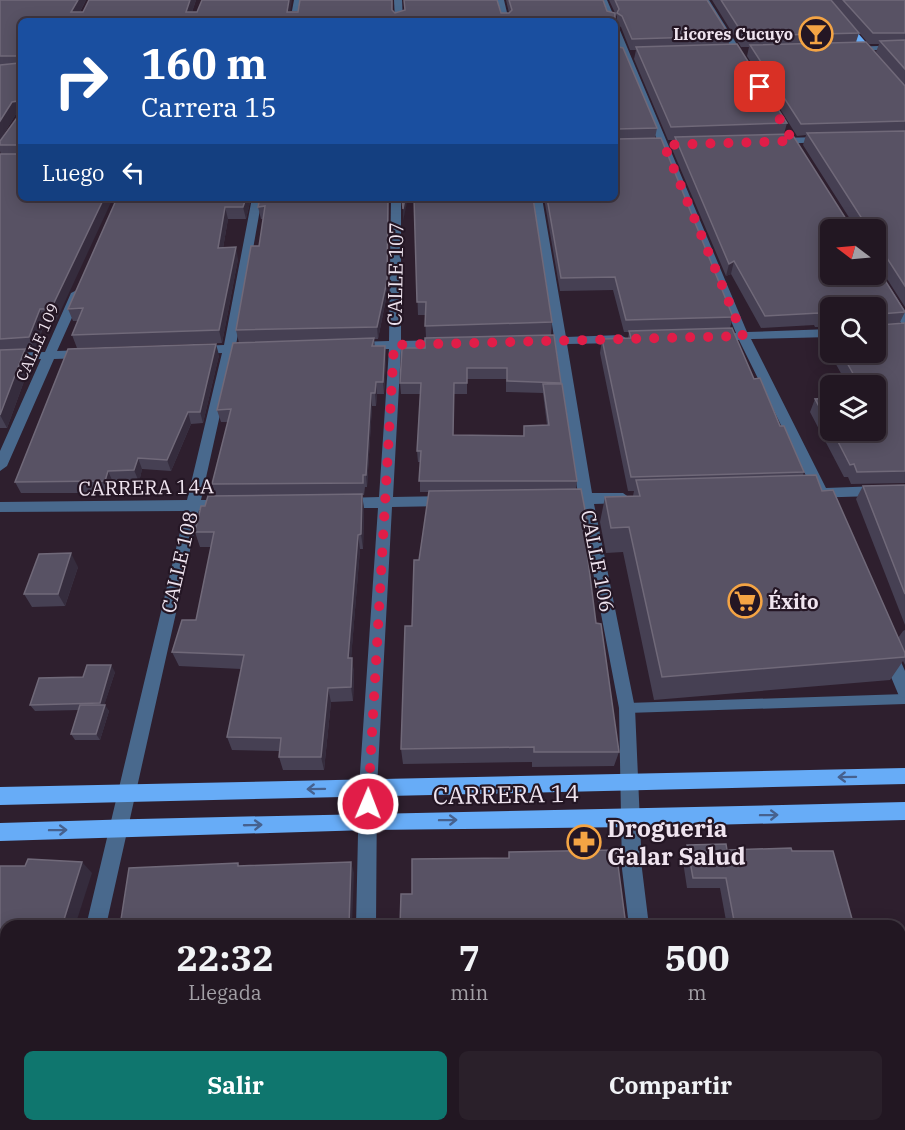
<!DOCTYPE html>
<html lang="es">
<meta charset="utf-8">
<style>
:root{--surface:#221722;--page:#2a202a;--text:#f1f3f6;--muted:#a29fa5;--line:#3f3640;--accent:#0f766e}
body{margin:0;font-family:"IBM Plex Serif",serif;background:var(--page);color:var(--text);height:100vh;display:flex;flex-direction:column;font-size:22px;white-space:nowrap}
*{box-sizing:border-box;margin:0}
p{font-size:20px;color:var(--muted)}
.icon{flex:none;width:33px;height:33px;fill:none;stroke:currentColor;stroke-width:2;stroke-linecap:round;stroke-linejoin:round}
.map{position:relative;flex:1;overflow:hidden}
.drawer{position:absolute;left:0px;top:920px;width:906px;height:212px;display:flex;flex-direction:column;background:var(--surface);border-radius:18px 18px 0 0;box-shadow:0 3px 15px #0003,0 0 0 2px var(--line)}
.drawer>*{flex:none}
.banner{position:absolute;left:18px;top:18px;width:600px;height:183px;border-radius:9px;box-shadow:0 3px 15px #0003,0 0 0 2px var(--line);background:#1a4fa0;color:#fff;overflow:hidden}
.needle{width:39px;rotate:286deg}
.controls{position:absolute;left:820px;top:219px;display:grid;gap:12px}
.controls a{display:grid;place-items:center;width:66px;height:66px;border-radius:9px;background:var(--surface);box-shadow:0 3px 15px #0003,0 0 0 2px var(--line);font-size:30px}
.pin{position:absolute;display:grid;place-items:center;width:51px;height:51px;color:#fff;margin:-26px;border-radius:12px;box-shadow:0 3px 9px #0006}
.me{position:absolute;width:66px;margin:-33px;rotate:1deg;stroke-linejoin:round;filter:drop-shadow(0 0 4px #0008)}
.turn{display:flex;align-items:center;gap:21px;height:126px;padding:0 24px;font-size:27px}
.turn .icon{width:78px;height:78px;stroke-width:2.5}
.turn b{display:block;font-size:42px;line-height:51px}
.then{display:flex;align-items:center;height:57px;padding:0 24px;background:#0003;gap:12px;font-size:22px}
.eta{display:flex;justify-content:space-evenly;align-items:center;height:102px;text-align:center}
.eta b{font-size:36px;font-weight:700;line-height:42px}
.cta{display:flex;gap:12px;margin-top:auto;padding:12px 24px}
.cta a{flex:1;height:69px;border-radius:9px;background:var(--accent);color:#fff;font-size:24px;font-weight:700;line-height:69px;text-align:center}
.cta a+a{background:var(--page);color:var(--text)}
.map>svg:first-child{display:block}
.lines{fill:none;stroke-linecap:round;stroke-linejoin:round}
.service{fill:#49698d;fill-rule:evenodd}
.minor{fill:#49698d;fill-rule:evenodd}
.primary{fill:#67acf7;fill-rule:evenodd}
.wall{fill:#464053;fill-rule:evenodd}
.shaded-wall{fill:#352c3d}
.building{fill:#585264;stroke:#706979;stroke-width:1.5}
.oneway{stroke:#46618e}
.route{stroke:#e11d48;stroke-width:10;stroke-dasharray:0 18}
.labels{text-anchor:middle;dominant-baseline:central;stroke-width:4.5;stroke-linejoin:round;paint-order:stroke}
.far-poi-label{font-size:16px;font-weight:bold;fill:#efe4ef;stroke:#241624;text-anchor:end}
.far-street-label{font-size:16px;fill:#efe4ef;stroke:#241624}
.street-label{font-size:20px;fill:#efe4ef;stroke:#241624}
.poi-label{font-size:20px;font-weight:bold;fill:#efe4ef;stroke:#241624;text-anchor:start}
.near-street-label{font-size:24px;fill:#efe4ef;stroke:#241624}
.near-poi-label{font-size:24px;font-weight:bold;fill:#efe4ef;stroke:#241624;text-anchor:start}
</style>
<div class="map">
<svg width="905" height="1130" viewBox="0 0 905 1130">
<rect width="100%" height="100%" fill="#2e1f2e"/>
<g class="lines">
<polygon class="service" points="905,694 905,704 627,713 623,712 621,708 623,704 627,703"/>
<g class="minor">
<polygon points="294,0 302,0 298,21 290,21"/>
<polygon points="394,0 402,0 403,21 395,21"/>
<polygon points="496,0 504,0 509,21 501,21"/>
<polygon points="599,0 607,0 616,21 615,22 608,21"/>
<polygon points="701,0 709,0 748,62 747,64 741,64"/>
<polygon points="615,26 619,28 747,332 831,329 831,337 751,339 826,488 905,485 905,495 810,498 808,494 813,490 739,340 717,341 711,337 717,333 736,333 615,37"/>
<polygon points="905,45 905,49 851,51 847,49 851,47"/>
<polygon points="824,137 829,140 827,142 776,144 771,141 776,138"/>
<polygon points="252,198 262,198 236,345 252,344 258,348 252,352 234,352 201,500 224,500 231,505 224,510 199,510 106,926 86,926 185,511 0,512 0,502 187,500 222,353 198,354 192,350 198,346 224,345"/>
<polygon points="391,198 401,198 401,341 444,340 450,344 444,348 401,349 393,497 446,496 453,501 446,506 392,507 377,788 376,926 356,926 359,788 378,508 344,508 337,503 344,498 379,497 389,349 354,350 348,346 354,342 389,341"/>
<polygon points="532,198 542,198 566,337 621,335 627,339 621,343 567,344 592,493 623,493 630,498 623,503 594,504 635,708 642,869 649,926 629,926 622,869 619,708 580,504 563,504 556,499 563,494 578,494 555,344 534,345 528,341 534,337 554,337"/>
<polygon points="876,271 880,272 905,311 905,324 901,323 871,274 876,274"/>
<polygon points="77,290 83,293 57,351 84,350 90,354 84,358 54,359 7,466 0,471 0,451 41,359 0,361 0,353 45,352 71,293"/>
<polygon points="889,646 895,648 905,671 905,698 899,696 881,653 883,648"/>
<polygon points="39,1125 61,1125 60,1130 38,1130"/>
<rect x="349" y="1125" width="22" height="5"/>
<polygon points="653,1125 675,1125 676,1130 654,1130"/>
</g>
<g class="primary">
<polygon points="821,0 829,0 877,55 877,59 871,59"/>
<polygon points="905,768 905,784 0,805 0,787"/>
<path d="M 905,802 L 905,820 L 631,827 L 368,830 L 0,841 L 0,823 C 302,814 603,810 905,802 Z"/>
</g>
</g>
<g class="wall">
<path d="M 0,0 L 86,0 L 80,12 L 83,12 L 89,0 L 196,0 L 192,12 L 392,10 L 395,13 L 509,13 L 506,0 L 603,0 L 607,11 L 615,13 L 609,0 L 707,0 L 730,36 L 729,44 L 787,123 L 784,134 L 846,219 L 850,219 L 803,145 L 806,135 L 797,136 L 747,56 L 749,47 L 741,47 L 712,0 L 831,0 L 859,33 L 856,42 L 905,86 L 905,307 L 882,271 L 878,269 L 905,312 L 899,324 L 905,324 L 905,483 L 851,484 L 848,477 L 844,477 L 810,412 L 815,399 L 831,398 L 831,430 L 876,430 L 876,386 L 848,386 L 822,339 L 827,327 L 815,327 L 814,325 L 761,328 L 731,274 L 726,276 L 672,149 L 674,140 L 668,140 L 634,59 L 636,50 L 630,50 L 621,27 L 616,24 L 617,16 L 615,14 L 21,21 L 56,321 L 45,322 L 35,350 L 25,350 L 31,362 L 7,428 L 0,428 L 0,154 L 1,154 L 0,151 L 0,141 L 19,115 L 19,113 L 16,114 L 0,140 ZM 831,308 L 876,352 L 831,352 Z"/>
<polygon points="831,0 905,0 905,86 876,52 879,44 869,44"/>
<polygon points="615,28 618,47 657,128 655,138 733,317 730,328 754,379 804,472 803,475 822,491 898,638 903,631 905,630 905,665 903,661 890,680 654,700 623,552 606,553 600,522 605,497 633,496 634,491 628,491 600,353 602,339 628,338 629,332 624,332 613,290 560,291 544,198 615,198"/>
<polygon points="117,198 251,198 246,219 228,219 223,248 238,259 222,343 77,348 72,335 78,321 73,321 68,309"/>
<polygon points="260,198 389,198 387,294 378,339 374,339 375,346 386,359 384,394 377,394 376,406 372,406 367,487 365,487 364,495 362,495 364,509 363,549 360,549 351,658 354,672 353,701 331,702 324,770 283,770 279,757 279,751 232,750 227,737 241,669 179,666 172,652 196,620 211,547 200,547 195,532 205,506 216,496 212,484 228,422 221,422 217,410 239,343 236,330 259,246 263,219 261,219 258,207"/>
<polygon points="414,198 552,322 551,335 426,338 425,315 418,315"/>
<path d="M 554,335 L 561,384 L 577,481 L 576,489 L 590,536 L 587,553 L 596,623 L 619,752 L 614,766 L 532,767 L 532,762 L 403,764 L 401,749 L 412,626 L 419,560 L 429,492 L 420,492 L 420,462 L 418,462 L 417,451 L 420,394 L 401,394 L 400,383 L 425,348 ZM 467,379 L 506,379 L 506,392 L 543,393 L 547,425 L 524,426 L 523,436 L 453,435 L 454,394 L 467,394 Z"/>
<polygon points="219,355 203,423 191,424 171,471 142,469 139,482 113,482 110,493 21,493 15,482"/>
<polygon points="905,485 905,625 856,499 863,486"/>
<polygon points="78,567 65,606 32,607 24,594"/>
<polygon points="115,672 104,705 109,711 100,740 75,740 71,734 79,710 35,711 30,705 83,677"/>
<polygon points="687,845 727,850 792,851 854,926 727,926 720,888 687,888 682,855"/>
<polygon points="900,1029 905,1029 905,1112 900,1093"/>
<rect x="538" y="1125" width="109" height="5"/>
<polygon points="693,1125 791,1125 792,1130 694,1130"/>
</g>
<g class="shaded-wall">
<polygon points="78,0 86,0 75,21 71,12"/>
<polygon points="190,0 196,0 189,21 186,12"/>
<polygon points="289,0 292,0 289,21 287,12"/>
<polygon points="619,39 618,50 615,51 615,40"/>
<polygon points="18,101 21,113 16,114 0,140 0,121 12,102"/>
<polygon points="104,198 113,198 56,321 51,309"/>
<polygon points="246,198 251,198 246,219 243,207"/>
<polygon points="388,198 389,198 387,294 378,339 377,327"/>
<polygon points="405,198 408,198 403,221 403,209"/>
<polygon points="225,207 228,219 221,260 218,248"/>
<polygon points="236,247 238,259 222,343 219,330"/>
<polygon points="882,256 877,269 876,269 876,259"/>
<polygon points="734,261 731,274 726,276 729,264"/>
<polygon points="40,309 45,322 35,350 29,337"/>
<polygon points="216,344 219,355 203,423 200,412"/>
<polygon points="385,346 386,359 384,394 383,382"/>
<polygon points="25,349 31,362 7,428 0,415"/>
<polygon points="376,382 377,394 376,406 375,393"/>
<polygon points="371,393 372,406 367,487 366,475"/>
<polygon points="188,412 191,424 171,471 167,460"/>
<polygon points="138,458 142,469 139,482 134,470"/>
<polygon points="108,471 113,482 110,493 105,481"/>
<polygon points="362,494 364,509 363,549 361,534"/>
<polygon points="358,535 360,549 350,672 348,658"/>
<polygon points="71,553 78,567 65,606 58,594"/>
<polygon points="352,658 354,672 353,701 351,687"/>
<polygon points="111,665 115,672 103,709 100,703"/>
<polygon points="328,688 331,702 324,770 321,757"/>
<polygon points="105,705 109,711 100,740 96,734"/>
<polygon points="82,862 92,873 75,926 62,926"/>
<polygon points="351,862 354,873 352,926 349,926"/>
<polygon points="6,1053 6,1093 0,1090 0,1070"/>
<polygon points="6,1122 6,1125 20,1125 19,1130 4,1130"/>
<polygon points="150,1125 161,1125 160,1130 149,1130"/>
<rect x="333" y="1125" width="4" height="5"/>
</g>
<g class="building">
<polygon points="0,0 78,0 71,12 83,12 89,0 190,0 186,12 197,12 202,0 289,0 287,12 298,12 300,0 392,0 392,10 395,13 405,10 404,0 497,0 501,13 509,13 512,10 509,0 603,0 607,11 615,13 615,21 21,21 21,198 104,198 51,309 40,309 29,337 0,339 0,154 18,154 18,145 0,145 0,141 19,115 18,101 12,102 0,121 0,65 19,63 19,58 17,56 0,56"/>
<polygon points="615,0 707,0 730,36 632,39 622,16 617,13 619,9"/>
<polygon points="721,0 831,0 859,33 744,36"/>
<polygon points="843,0 905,0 905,33 873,33"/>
<polygon points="615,28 619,39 615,40"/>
<polygon points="905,40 905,69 880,41"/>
<polygon points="866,42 905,86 905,121 801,124 750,45"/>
<polygon points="737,44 787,123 671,127 636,47"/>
<polygon points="615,46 623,48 657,128 617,129 615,135"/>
<polygon points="905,131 905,286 887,258 882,256 876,259 876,230 831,230 831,274 876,274 876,266 905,312 880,314 880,325 905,323 905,471 857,472 854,464 850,465 832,430 876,430 876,386 860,386 841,352 876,352 876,308 831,308 831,315 820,315 819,313 765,316 734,261 729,264 675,137 792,134 846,219 860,219 861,217 807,133"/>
<polygon points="615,138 617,139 661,138 733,317 626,320 615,277 561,278 547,198 615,198"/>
<polygon points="117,198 246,198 243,207 225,207 218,248 236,247 219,330 72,335 83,308 68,309"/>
<polygon points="260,198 388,198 387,281 377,327 236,330 251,246 259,246 265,206 258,207"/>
<polygon points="402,198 405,198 403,209"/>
<polygon points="414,198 533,198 552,322 425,326 426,302 417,302"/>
<polygon points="827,327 831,327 831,334"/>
<polygon points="732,328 754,379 760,378 780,426 784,426 804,472 631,477 602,339 631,338 629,331"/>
<polygon points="554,335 561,383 507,381 507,368 467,368 467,383 454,383 453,435 524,436 524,426 549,425 543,384 562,384 577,481 419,481 421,451 417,451 421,383 400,383 402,348 425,348 425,338"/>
<polygon points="374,338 372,346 385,346 383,382 376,382 375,393 371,393 366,475 363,475 363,483 212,484 231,409 217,410 233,343"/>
<polygon points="216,344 200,412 188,412 167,460 138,458 134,470 108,471 105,481 15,482 68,349"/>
<polygon points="25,349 0,415 0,350"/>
<polygon points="831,398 831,429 815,399"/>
<polygon points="816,475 822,491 833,490 905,653 905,657 662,677 629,527 611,528 605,497 640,496 636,480"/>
<polygon points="905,485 905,594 863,486"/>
<polygon points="581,489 590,536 585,536 596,623 601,624 619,752 534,752 534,747 401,749 405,626 412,626 414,560 419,560 429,491"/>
<polygon points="362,494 361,534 358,535 348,658 352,658 351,687 328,688 321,757 279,757 281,738 227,737 244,655 172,652 182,620 196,620 214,532 195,532 201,506 205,506 208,496"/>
<polygon points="71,553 58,594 24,594 39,554"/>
<polygon points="87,665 111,665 100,703 30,705 39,678 83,677"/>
<polygon points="80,705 105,705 96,734 71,734"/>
<polygon points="726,844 727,850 791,848 792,851 833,851 854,926 735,926 726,878 693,878 687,845"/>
<polygon points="616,850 626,926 400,926 401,894 412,894 412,859 509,858 509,852"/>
<polygon points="28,859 82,862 62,926 6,926 6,1053 0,1070 0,866 25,866"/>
<polygon points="351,862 349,926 120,926 129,868 238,863 238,866"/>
<polygon points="900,1029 905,1029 905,1056 900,1039"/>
<polygon points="0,1087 6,1087 6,1122 4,1130 0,1130"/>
<polygon points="82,1125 150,1125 149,1130 81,1130"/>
<polygon points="207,1125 333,1125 333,1130 206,1130"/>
<polygon points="396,1125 489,1125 490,1130 396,1130"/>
<rect x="541" y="1125" width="106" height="5"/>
<polygon points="703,1125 791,1125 792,1130 704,1130"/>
</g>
<defs><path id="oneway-shaft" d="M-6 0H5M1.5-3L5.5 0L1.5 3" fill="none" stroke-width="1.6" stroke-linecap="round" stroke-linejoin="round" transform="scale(1.5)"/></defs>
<g class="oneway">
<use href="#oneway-shaft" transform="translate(847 777) rotate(179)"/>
<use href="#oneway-shaft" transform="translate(316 789) rotate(179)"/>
<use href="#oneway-shaft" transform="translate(769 815) rotate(-1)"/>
<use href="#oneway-shaft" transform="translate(448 820) rotate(-1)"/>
<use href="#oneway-shaft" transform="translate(253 825) rotate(-2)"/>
<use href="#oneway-shaft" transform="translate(58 830) rotate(-1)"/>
</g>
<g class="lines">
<polyline class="route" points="368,804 394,345 743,336 664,145 793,141 760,87"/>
</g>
<defs>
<symbol id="bar-ring" viewBox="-11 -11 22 22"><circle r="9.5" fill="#241624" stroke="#f4a444" stroke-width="1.5"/><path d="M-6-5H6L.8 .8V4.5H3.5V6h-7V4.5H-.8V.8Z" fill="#f4a444"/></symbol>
<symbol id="supermarket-ring" viewBox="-11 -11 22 22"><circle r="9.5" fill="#241624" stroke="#f4a444" stroke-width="1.5"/><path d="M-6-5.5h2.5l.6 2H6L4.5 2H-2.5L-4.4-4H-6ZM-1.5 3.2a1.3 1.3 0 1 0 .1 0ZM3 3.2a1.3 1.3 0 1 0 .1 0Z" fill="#f4a444"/></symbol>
<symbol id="pharmacy-ring" viewBox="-11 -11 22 22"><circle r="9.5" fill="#241624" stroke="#f4a444" stroke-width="1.5"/><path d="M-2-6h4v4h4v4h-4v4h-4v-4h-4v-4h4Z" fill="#f4a444"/></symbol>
</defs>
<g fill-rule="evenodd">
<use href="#bar-ring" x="797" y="15" width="38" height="38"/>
<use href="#supermarket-ring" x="726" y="582" width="38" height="38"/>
<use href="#pharmacy-ring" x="565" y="823" width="38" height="38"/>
</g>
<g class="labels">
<g class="far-poi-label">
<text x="793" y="34">Licores Cucuyo</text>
</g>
<g class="far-street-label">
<text transform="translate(37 342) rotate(-66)">CALLE 109</text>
</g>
<g class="street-label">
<text transform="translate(395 274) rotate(-89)">CALLE 107</text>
<text transform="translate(146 487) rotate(-1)">CARRERA 14A</text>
<text transform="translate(598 561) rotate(79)">CALLE 106</text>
<text transform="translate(179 562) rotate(-77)">CALLE 108</text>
</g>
<g class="poi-label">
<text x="768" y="601">Éxito</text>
</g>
<g class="near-street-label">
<text transform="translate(506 794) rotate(-1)">CARRERA 14</text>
</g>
<g class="near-poi-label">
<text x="607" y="828">Drogueria<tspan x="607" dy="28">Galar Salud</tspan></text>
</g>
</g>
</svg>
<div class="controls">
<a><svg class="needle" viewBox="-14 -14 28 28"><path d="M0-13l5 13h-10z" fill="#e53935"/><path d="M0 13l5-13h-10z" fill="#a29fa5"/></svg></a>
<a><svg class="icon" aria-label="search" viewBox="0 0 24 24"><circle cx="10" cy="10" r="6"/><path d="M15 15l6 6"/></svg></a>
<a><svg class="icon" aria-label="layers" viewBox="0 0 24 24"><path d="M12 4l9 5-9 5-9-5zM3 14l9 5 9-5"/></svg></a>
</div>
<div class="pin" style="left:760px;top:87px;background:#d93025"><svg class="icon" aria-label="arrive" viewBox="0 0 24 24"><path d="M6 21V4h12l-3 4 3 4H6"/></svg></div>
<svg class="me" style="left:368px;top:804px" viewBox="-20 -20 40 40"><circle r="17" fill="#e11d48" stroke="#fff" stroke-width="3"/><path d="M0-11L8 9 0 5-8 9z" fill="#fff"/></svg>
<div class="banner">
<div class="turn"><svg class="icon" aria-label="right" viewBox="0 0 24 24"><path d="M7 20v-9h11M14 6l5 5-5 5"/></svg><div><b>160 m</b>Carrera 15</div></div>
<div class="then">Luego<svg class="icon" aria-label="left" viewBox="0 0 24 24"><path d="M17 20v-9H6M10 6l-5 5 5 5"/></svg></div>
</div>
<section class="drawer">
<div class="eta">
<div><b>22:32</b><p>Llegada</p></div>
<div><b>7</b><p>min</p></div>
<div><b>500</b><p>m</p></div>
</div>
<div class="cta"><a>Salir</a><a>Compartir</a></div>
</section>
</div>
